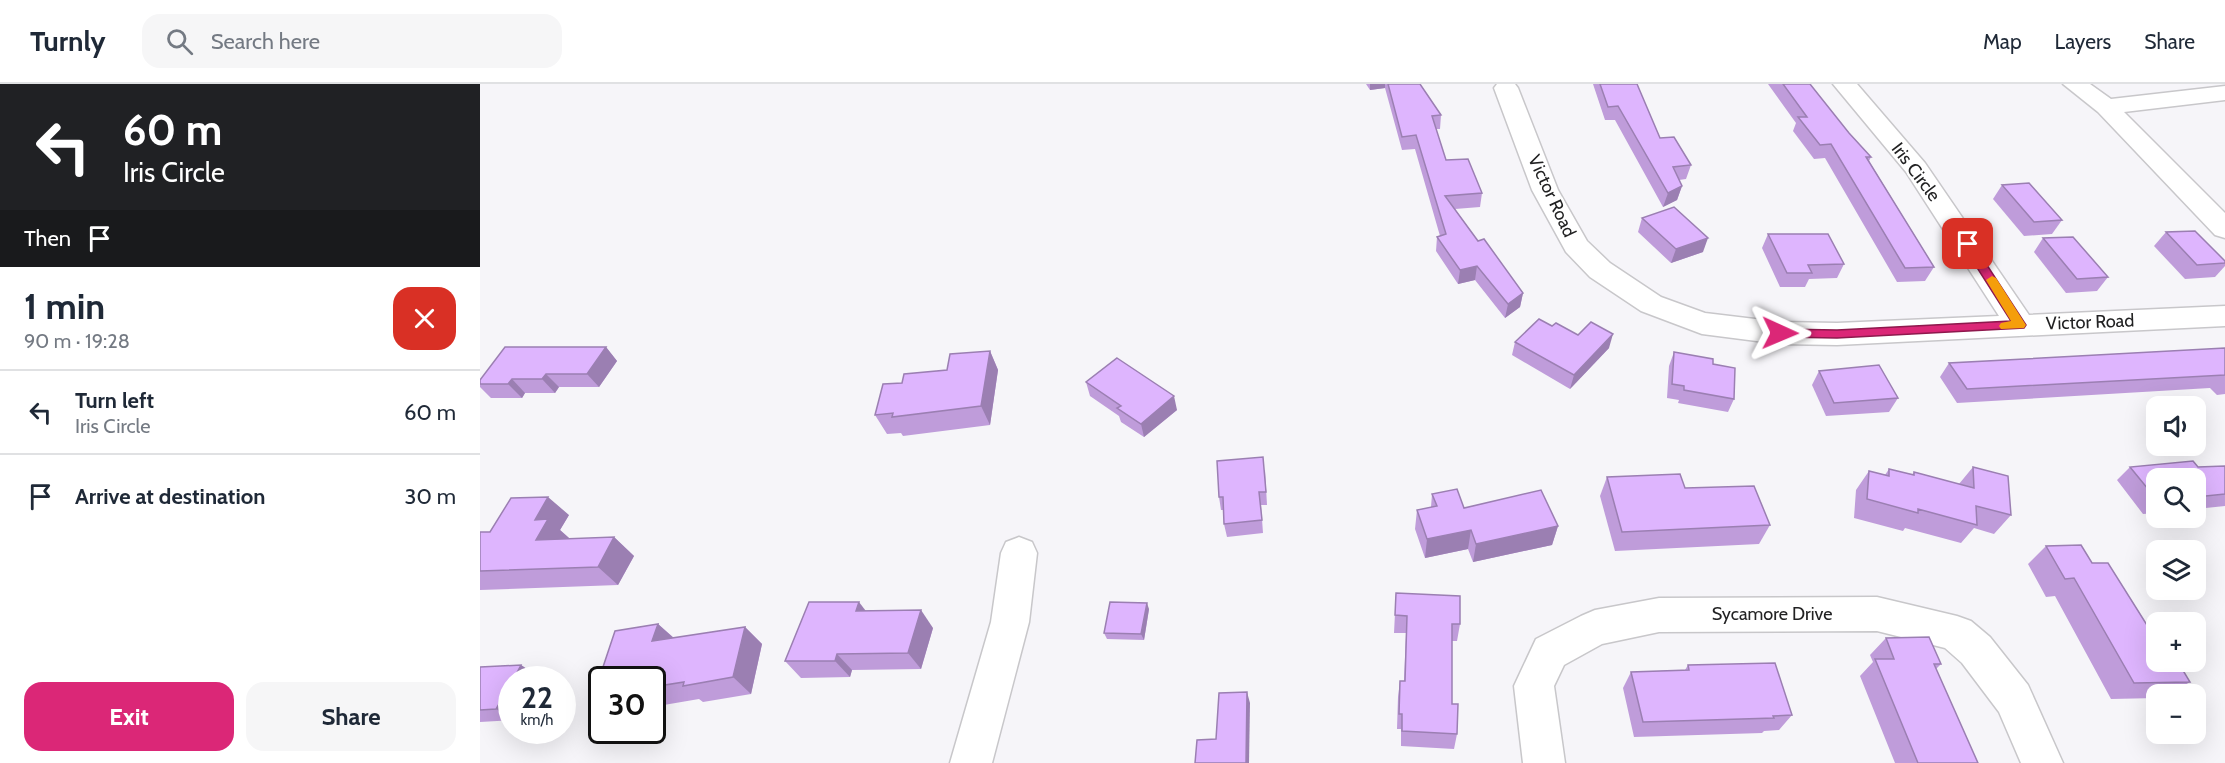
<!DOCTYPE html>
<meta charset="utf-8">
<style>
:root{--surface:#fff;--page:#f6f6f7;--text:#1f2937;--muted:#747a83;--line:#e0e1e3;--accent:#db2777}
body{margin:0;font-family:Cabin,sans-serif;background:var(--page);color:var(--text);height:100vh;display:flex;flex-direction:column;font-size:22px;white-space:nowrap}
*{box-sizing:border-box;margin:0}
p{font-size:20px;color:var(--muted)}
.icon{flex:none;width:33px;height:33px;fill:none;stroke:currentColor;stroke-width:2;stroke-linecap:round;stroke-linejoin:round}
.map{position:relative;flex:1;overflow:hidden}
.details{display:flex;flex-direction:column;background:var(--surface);width:480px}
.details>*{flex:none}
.top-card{background:#202124;color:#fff;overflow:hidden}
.tools{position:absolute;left:1666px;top:312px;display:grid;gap:12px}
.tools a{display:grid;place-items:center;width:60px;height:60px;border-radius:12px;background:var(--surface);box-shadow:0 6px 24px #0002;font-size:30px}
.speed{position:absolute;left:18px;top:582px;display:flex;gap:12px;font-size:30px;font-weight:700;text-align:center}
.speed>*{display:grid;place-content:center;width:78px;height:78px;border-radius:50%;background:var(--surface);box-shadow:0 6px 24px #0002;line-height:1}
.speed small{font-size:15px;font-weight:400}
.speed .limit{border:3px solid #111;border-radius:9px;background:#fff;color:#111}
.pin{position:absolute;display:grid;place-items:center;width:51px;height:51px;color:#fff;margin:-26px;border-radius:12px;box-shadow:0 3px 9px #0006}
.me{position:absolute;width:66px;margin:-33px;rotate:91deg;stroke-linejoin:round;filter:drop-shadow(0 0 4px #0008)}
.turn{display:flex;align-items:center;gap:21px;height:126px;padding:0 24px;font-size:27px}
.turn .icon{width:78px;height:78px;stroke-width:2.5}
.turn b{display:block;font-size:42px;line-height:51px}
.then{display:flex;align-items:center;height:57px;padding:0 24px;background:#0003;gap:12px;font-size:22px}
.round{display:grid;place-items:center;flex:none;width:63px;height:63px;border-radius:18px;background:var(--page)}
.overview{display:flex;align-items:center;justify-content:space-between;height:102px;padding:0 24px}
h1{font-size:36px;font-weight:800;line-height:45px}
.primary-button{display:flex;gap:12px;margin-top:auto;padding:12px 24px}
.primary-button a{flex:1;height:69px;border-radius:18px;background:var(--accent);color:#fff;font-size:24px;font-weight:800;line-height:69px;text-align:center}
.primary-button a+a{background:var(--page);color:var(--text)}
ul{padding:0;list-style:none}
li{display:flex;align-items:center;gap:18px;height:84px;padding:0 24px;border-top:2px solid var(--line)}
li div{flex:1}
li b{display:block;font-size:22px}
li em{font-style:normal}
header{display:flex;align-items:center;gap:36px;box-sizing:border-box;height:84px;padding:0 30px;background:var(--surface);border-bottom:2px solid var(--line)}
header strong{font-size:28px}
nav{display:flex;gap:33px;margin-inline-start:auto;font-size:21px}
.search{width:420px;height:54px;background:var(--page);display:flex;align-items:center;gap:15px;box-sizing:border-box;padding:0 21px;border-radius:18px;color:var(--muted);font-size:22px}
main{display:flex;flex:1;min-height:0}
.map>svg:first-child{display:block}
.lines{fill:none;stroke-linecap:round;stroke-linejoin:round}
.minor-casing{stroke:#c8c7ca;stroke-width:3}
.minor{fill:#fff;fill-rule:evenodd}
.wall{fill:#bf9cda}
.shaded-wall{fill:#9b7fb2}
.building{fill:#deb5fe;stroke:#9b7fb2;stroke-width:1.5}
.route{fill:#db2777;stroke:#8e194d;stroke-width:1.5}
.slow{fill:#f59e0b}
.labels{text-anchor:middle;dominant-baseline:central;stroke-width:4.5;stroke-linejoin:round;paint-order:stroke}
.street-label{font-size:18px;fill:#222223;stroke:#fff}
</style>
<header>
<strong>Turnly</strong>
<div class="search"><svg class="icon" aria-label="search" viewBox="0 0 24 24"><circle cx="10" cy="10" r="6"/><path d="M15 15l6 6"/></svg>Search here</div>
<nav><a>Map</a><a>Layers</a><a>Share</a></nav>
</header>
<main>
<section class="details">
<div class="top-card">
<div class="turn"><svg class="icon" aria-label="left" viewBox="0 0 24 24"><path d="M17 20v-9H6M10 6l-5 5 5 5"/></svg><div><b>60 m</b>Iris Circle</div></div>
<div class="then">Then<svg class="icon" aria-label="arrive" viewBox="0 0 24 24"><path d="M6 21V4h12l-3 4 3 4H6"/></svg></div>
</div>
<div class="overview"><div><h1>1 min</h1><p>90 m · 19:28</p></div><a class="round" style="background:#d93025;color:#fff"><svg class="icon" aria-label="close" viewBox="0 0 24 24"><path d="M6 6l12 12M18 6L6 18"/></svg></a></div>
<ul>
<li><svg class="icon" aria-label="left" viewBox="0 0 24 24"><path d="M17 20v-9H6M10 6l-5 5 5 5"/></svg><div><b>Turn left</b><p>Iris Circle</p></div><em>60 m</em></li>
<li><svg class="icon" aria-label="arrive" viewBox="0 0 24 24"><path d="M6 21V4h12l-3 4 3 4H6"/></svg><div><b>Arrive at destination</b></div><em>30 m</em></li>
</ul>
<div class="primary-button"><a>Exit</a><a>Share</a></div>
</section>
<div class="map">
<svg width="1745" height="679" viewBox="0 0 1745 679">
<rect width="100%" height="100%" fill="#f6f5f9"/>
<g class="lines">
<defs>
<g id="minor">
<polygon points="1017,0 1035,0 1038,4 1078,106 1107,157 1130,179 1181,213 1225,229 1300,238 1357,239 1519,232 1426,88 1353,0 1377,0 1445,79 1549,231 1745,222 1745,242 1357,261 1300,260 1222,250 1161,227 1110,193 1086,168 1052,106 1014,4"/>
<polygon points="1583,0 1610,0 1631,15 1745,2 1745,16 1644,28 1745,129 1745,154 1735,151 1618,28"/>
<polygon points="539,453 552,458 557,469 549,538 512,679 470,679 511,538 521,469 526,458"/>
<polygon points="1397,513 1477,532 1491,537 1510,553 1548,601 1583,679 1541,679 1519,628 1482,579 1465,564 1397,547 1179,548 1122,560 1084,581 1074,602 1085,679 1043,679 1034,602 1056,555 1101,532 1115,526 1179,514"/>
</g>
</defs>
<use href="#minor" class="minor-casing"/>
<use href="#minor" class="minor"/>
</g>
<g class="wall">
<polygon points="886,0 940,0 961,31 960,45 956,45 966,76 1002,109 1000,123 975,125 998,157 1043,209 1040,223 1025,234 995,196 978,200 956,167 957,153 960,152 935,65 922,66 905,4 890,6"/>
<polygon points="1113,0 1157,0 1180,54 1211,81 1206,95 1199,96 1202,102 1197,116 1183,123 1135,36 1125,36"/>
<polygon points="1288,0 1330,0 1369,49 1391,73 1389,77 1454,183 1445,197 1417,198 1345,74 1334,75 1313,47 1316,39"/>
<polygon points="1522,101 1582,136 1572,150 1544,152 1513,115"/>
<polygon points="1162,134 1223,168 1191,179 1158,148"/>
<polygon points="1686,148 1745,177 1745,182 1735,193 1705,195 1674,162"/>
<polygon points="1288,150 1364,180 1357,194 1329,195 1325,203 1300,203 1282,164"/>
<polygon points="1563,154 1628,193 1617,207 1586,209 1554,168"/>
<polygon points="1072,242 1098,251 1129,264 1090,305 1032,271 1035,258"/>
<polygon points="126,263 137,277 119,303 79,303 75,309 45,309 42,314 11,314 0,303 0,296"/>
<polygon points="1745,264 1745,310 1737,311 1730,304 1477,319 1460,293 1469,279"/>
<polygon points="510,267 518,286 510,341 423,352 421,349 407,350 395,331 422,299 467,286"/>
<polygon points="1194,268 1233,280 1254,315 1248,328 1198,319 1199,316 1187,314 1189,282"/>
<polygon points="1339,287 1418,314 1409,328 1346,332 1332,301"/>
<polygon points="606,298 697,326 664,353 641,338 639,332 610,312"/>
<polygon points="1745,382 1745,422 1716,425 1716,394 1677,394 1677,429 1663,430 1637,396 1650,383 1718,383"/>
<polygon points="1493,383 1531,431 1514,450 1494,444 1481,459 1425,444 1423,447 1374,434 1376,406 1389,387 1405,391 1409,385 1432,391 1434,388 1479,400"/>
<polygon points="785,386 787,421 781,421 783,449 747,453 744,440 744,426 741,426 739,413"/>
<polygon points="1127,393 1205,404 1290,441 1279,460 1135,467 1120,412"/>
<polygon points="952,410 984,424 1078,442 1072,461 993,478 988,465 945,474 935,445 937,426 951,423"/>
<polygon points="89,431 80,446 89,454 88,455 134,453 154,472 138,501 0,506 0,448 10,448"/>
<polygon points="1566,462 1612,479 1710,598 1690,610 1677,610 1677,614 1631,615 1575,512 1566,513 1548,480"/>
<polygon points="916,509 980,540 977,557 972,557 972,620 977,650 974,665 921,662 921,645 917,645 918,613 920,597 924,597 926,549 914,549"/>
<polygon points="669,525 664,556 627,555 624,549"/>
<polygon points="386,527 453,544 441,585 372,586 370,593 321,594 305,577"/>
<polygon points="178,540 194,554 265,543 282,560 271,610 223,618 219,615 172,623 172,596 122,596 122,619 113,613 135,547"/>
<polygon points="1406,554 1461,580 1456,585 1498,679 1415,679 1380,592 1393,578 1390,571"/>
<polygon points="41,581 57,592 32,596 32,636 0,638 0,583"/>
<polygon points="1208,581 1312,631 1299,646 1284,647 1282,649 1154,653 1143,604 1151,588 1205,586"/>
</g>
<g class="shaded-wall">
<polygon points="890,0 905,0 905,4 890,6"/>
<polygon points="1202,102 1197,116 1183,123 1188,109"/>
<polygon points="1228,154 1223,168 1191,179 1196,165"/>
<polygon points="997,182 995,196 978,200 980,186"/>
<polygon points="1043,209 1040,223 1025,234 1028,220"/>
<polygon points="1133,250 1129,264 1090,305 1094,291"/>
<polygon points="126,263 137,277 119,303 107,290"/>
<polygon points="510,267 518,286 510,341 501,322"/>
<polygon points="66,290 79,303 75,309 62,295"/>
<polygon points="32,295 45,309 42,314 28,300"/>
<polygon points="694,312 697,326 664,353 661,340"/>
<polygon points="68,413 89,431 80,446 89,454 77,474 56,456 55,436"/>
<polygon points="1078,442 1072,461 993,478 996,460"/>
<polygon points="991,446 988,465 945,474 947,455"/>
<polygon points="134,453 154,472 138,501 118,483"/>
<polygon points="379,518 392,535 376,527"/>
<polygon points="667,519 669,525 664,556 661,550"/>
<polygon points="441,526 453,544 441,585 428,569"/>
<polygon points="178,540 197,557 172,557"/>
<polygon points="265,543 282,560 271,610 253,593"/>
<polygon points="357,570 372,586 370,593 355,577"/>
<polygon points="41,581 57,592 56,596 33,596"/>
<polygon points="32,597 32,635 16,625"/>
<polygon points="767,608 770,619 769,679 766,679"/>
</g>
<g class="building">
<polygon points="908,0 940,0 961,31 952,32 966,76 988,75 1002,109 965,112 998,157 1004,155 1043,209 1028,220 997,182 980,186 957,153 966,150 936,51 922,53"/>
<polygon points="1120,0 1157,0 1180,54 1194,53 1211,81 1193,83 1202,102 1188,109 1138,22 1128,23"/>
<polygon points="1303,0 1330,0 1369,49 1391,73 1386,73 1454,183 1425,184 1351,60 1340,61 1318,33 1327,33"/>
<polygon points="1549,99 1582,136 1554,138 1522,101"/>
<polygon points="1194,123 1228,154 1196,165 1162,134"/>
<polygon points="1715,147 1745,177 1745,179 1717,181 1686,148"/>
<polygon points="1288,150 1348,150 1364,180 1328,181 1332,189 1307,189"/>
<polygon points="1593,153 1628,193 1597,195 1563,154"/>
<polygon points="1059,235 1072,242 1076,239 1098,251 1111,238 1133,250 1094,291 1035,258"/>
<polygon points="25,263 126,263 107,290 66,290 62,295 32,295 28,300 0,300 0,296"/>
<polygon points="1745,264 1745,291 1487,305 1469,279"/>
<polygon points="510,267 501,322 412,333 413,329 395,331 403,300 422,299 424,290 467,286 470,270"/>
<polygon points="1194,268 1233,275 1233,280 1255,284 1254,315 1204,306 1204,302 1192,300"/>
<polygon points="637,274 694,312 661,340 637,324 641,322 606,298"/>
<polygon points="1399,281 1418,314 1354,319 1339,287"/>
<polygon points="783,373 786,408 779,408 782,436 744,440 743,413 739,413 737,377"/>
<polygon points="1713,377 1718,383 1745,382 1745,410 1716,413 1716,394 1677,394 1677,416 1650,383"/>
<polygon points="1493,383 1528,392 1531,431 1496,422 1497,441 1438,425 1438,429 1387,415 1389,387 1409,392 1409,385 1434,391 1434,388 1494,404"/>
<polygon points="1200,390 1205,404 1274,402 1290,441 1142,448 1127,393"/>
<polygon points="977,405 984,424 1061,406 1078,442 996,460 991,446 947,455 937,426 957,422 952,410"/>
<polygon points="68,413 55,436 68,435 56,456 134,453 118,483 0,487 0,448 10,448 31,414"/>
<polygon points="1601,461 1612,479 1628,479 1677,557 1677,578 1698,578 1710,598 1654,599 1594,494 1585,495 1566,462"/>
<polygon points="916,509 980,512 980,540 972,540 972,620 978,620 977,650 922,647 922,630 919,630 920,597 925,597 927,532 915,531"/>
<polygon points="329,518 379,518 376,527 441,526 428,569 357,570 355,577 305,577"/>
<polygon points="630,518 667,519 661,550 624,549"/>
<polygon points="178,540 172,557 265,543 253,593 203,602 204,598 172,603 172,596 122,596 122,612 113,613 135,547"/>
<polygon points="1449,553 1461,580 1454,580 1498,679 1438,679 1395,575 1414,575 1406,554"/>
<polygon points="1295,579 1312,631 1293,632 1294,634 1163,638 1151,588 1209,586 1208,581"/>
<polygon points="41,581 33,596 32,596 32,597 16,625 0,626 0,583"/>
<polygon points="767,608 766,679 715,679 717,656 736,655 739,609"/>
</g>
<polygon class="route" points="1488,157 1492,158 1544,238 1546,241 1544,244 1357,254 1300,253 1294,249 1300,245 1357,246 1531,237 1482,160"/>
<polygon class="slow" points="1512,192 1516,194 1544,238 1546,241 1544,244 1521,245 1519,242 1521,239 1531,237 1506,196"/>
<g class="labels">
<g class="street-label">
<text transform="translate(1436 88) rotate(53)">Iris Circle</text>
<text transform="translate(1072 112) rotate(65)">Victor Road</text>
<text transform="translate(1610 238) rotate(-2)">Victor Road</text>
<text x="1292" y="530">Sycamore Drive</text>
</g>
</g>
</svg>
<div class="tools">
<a><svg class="icon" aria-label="sound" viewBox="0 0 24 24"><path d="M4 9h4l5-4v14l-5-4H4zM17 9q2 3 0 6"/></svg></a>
<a><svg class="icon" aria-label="search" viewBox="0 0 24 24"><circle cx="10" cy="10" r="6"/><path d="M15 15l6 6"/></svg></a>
<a><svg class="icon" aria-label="layers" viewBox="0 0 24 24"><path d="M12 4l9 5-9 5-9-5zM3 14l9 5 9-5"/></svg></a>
<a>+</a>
<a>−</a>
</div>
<div class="speed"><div>22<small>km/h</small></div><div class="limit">30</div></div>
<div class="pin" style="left:1488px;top:160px;background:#d93025"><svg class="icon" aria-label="arrive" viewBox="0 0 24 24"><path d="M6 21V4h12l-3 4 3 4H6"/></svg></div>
<svg class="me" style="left:1300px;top:249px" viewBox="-20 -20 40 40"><path d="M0-17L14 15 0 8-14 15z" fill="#db2777" stroke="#fff" stroke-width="4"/></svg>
</div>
</main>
